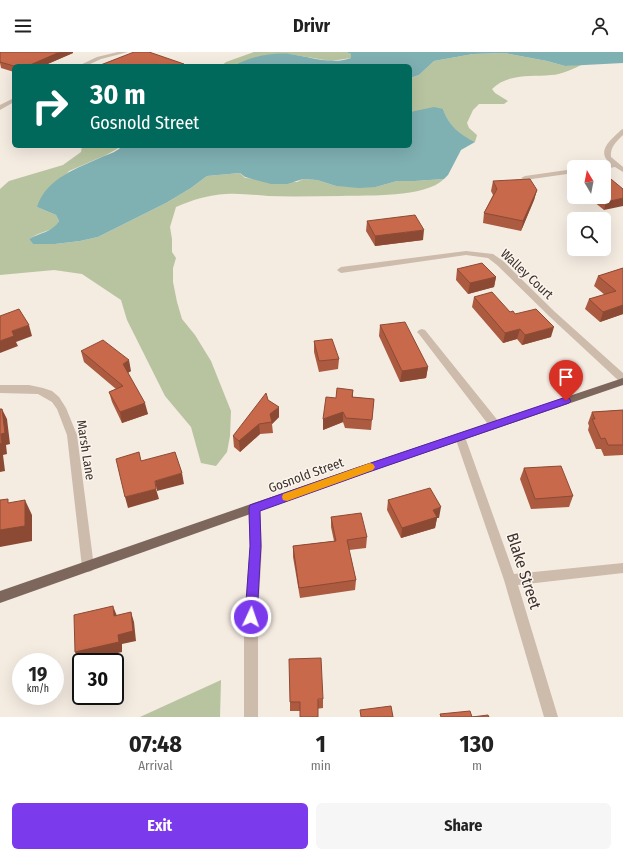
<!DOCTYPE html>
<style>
:root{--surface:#fff;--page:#f6f6f6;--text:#222;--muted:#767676;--accent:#7c3aed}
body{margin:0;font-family:"Fira Sans Condensed",sans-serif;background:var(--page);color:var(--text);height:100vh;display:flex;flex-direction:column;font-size:15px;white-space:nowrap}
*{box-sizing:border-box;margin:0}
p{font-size:13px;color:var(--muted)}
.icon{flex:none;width:22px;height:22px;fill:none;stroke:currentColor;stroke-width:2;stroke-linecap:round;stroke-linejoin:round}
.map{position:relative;height:665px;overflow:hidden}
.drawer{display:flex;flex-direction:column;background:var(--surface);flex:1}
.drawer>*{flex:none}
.top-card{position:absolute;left:12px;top:12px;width:400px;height:84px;border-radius:6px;box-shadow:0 4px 16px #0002;background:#00695c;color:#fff;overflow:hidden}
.needle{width:26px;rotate:350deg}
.fabs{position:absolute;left:567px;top:108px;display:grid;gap:8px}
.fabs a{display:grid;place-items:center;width:44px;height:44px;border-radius:6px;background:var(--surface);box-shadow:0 4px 16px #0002;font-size:20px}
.speed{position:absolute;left:12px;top:601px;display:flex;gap:8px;font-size:20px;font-weight:700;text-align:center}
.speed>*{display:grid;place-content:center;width:52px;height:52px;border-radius:50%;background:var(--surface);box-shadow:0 4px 16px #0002;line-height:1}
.speed small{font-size:10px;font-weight:400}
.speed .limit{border:2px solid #111;border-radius:6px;background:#fff;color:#111}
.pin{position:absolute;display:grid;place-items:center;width:34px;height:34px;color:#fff;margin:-41px -17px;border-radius:50% 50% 50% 0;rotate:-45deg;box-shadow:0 0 4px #0007}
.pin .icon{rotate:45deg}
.me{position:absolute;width:44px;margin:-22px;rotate:3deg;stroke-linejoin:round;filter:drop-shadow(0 0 3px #0008)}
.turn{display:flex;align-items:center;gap:14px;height:84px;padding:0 12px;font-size:18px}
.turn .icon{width:52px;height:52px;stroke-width:2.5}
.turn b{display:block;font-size:28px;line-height:34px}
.eta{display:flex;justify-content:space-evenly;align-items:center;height:68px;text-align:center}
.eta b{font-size:24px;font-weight:700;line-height:28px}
.button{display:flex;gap:8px;margin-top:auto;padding:8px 12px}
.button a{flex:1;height:46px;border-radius:6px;background:var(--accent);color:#fff;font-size:16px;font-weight:700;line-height:46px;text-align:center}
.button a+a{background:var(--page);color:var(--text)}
header{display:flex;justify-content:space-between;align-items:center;height:52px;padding:0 12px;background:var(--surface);font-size:18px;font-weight:700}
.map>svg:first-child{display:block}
.green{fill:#b8c4a0}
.water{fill:#7fb0b2}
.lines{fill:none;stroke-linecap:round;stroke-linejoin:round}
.minor{fill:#cdbbac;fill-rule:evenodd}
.major{fill:#7d675c;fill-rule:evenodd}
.wall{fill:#ac5a40}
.shaded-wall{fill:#8c4a34}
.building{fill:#c8694b;stroke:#8c4a34}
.route{fill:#7c3aed;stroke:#51269a}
.slow{fill:#f59e0b}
.labels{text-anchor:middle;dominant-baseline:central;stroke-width:3;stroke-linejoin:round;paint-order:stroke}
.street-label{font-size:13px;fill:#3b302b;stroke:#fbf5ee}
.near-street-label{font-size:16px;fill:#3b302b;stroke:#fbf5ee}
</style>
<header><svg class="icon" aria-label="menu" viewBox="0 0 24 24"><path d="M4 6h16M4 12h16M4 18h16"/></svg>Drivr<svg class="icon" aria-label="person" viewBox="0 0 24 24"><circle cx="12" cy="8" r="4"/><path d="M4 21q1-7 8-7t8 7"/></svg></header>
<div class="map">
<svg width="623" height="665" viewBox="0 0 623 665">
<rect width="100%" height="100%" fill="#f4ebe1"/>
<g class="green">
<polygon points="254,0 346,0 351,2 351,6 331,9 289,2 267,3 247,9 234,14 221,14 226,10"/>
<path d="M 504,1 L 547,9 L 565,14 L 584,12 C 574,16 562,23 551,23 C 531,25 508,21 492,37 L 495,41 L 508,49 L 504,52 L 479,52 L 473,58 L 467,71 L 469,76 L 477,83 L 475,90 C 458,82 449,74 443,57 L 410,60 L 410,26 L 419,23 L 434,9 L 473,2 Z"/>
<path d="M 82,94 L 122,94 L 106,103 L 69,119 L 37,155 L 56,163 L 59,169 L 55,176 L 38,182 L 29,187 L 33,192 L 55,192 L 80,189 L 98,185 L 166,151 L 191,136 L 207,124 L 240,121 L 245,126 L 297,130 L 303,127 L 317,128 L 336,134 L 376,135 L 397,129 L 415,129 L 444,127 C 425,146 367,143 341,144 C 317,144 293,145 268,144 C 254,143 240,141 226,142 C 208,143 192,148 176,155 L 170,175 L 172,187 L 172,200 L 176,206 L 173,216 L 173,230 L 177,250 L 182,267 L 195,283 L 211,309 L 231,359 L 230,384 L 227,400 L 216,414 L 201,411 L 191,375 L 165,344 L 127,268 L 121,248 L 82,222 L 54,218 L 0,223 L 0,137 L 9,129 L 63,113 L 81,100 Z"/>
<polygon points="221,628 220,665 140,665"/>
</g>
<g class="water">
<path d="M 346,0 L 623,0 L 623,11 L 565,14 L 547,9 L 504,1 L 473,2 L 434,9 L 419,23 L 410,26 L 410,14 L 234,14 C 248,5 273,0 290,2 C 311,5 331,13 351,6 L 351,2 Z"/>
<path d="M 434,55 L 443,57 C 449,74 459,82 475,90 L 461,98 L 448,123 L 444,127 L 415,129 L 397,129 L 376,135 L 359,136 L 336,134 L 317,128 L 303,127 L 287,132 L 271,132 L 245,125 L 240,121 L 207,124 L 191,136 L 166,151 L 98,185 L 80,189 L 55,192 L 33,192 L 29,187 C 39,181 53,180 59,169 L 56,163 L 37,155 C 46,126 78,116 104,104 C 110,102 118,99 122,94 L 410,94 L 410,60 Z"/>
</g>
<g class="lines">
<g class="minor">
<polygon points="118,0 128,0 101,7 86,14 78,14 97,5"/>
<polygon points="14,46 14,50 0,58 0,53"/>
<path d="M 623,77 L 623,83 C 616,90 610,95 611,105 L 623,115 L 623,120 L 615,115 L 604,117 L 604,115 L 601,115 L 602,114 L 611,112 C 595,99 611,88 621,78 Z"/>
<polygon points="574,117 574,121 525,128 521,126 525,124"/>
<polygon points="466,199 493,202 503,209 555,260 623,321 623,330 619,329 549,264 497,213 488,206 466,203 341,221 337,218 341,215"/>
<polygon points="422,277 425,278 499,370 500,373 499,376 491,376 419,282 417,280 419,278"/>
<polygon points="0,333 29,333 43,336 52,339 59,345 66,356 77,383 94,515 92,519 88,520 84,519 82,515 67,383 57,357 52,350 38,342 0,341"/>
<polygon points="460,381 464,382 465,385 514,522 623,511 623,521 518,533 558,665 544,665 504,528 455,385 456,382"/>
<polygon points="254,451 258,453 260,456 262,494 258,565 258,665 244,665 244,565 250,494 248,456 250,453"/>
</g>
<polygon class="major" points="623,326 623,333 366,421 0,551 0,539 358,415"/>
</g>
<g class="wall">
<polygon points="0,0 73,1 43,14 14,14 14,20 1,16 0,11"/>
<polygon points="493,129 537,138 534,148 521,179 483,171 484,161 493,143 491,139"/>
<polygon points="623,137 604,158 588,145 604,145"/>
<polygon points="367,169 423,188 375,194 366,179"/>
<polygon points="623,216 623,262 600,270 585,257 589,247 605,243 594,234 598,224"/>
<polygon points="457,217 496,225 494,235 468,242 456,228"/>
<polygon points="474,245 515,262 551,285 522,293 517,287 503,291 472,255"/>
<polygon points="380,273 428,315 426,326 400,330 379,284"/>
<polygon points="314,289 339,307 338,317 319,320 314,300"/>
<polygon points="81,299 131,319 128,321 148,362 122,371 112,350 109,340 116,337 84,310"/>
<polygon points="353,338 353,345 374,347 371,378 345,376 343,370 323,378 336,346"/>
<polygon points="268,348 279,365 272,372 273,381 260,382 240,400 234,395 233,384"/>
<polygon points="623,358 623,403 604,404 601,397 596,397 588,378 589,374 588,371 592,360"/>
<polygon points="524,416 573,444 569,455 531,457 520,427"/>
<polygon points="388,448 439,466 437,466 435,476 401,486 387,458"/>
<polygon points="331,465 367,485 366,496 349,498 356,528 355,538 300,546 293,505 293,494 334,489 331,475"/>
<polygon points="323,647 323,656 300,659 290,659 290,650"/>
</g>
<g class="shaded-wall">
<polygon points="60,0 73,0 73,1 43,14 27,14"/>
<polygon points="537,138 534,148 521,179 523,169"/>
<polygon points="623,146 623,154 604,158 606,150"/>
<polygon points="424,178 423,188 375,194 375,184"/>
<polygon points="496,225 494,235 468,242 470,231"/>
<polygon points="623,253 623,262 600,270 603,260"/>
<polygon points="29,273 32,284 16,290 18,294 0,301 0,289 12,279"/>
<polygon points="554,275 551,285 522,293 525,283"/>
<polygon points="520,277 517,287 503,291 505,281"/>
<polygon points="129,308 131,319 125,322 123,312"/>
<polygon points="428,315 426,326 400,330 402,319"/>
<polygon points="145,351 148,362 122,371 120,360"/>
<polygon points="279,355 279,365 272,372 270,362"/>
<polygon points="2,357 7,367 10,392 6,393 7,402 3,403 5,419 0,420 0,392"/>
<polygon points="343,360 343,370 323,378 323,367"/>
<polygon points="259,372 260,382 240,400 239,389"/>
<polygon points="182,421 184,432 157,439 155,429"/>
<polygon points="156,437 159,447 128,456 125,445"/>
<polygon points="25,448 32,463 32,489 0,495 0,478"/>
<polygon points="441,455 439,466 437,466 435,476 401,486 402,476 433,458"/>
<polygon points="113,554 117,564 114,564"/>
<polygon points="131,560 134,570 136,589 122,592 122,600 80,610 75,600 118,583"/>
</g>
<g class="building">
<polygon points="0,0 60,0 30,13 27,14 14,14 0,10"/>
<polygon points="134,0 149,0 184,12 180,14 98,14"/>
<polygon points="604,123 606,123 623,137 623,146 606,150 601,145 604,145"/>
<polygon points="530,127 537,138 523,169 484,161 497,137 493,129"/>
<polygon points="415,163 424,178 375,184 367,169"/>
<polygon points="482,211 496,225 470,231 457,217"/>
<polygon points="623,216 623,253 603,260 589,247 616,239 598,224"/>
<polygon points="492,240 510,260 513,259 515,262 536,257 554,275 525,283 520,277 505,281 474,245"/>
<polygon points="19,257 29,273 12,279 14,284 0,289 0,264"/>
<polygon points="405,270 428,315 402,319 380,273"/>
<polygon points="332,287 339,307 319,309 314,289"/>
<polygon points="103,288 129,308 123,312 145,351 120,360 109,340 123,334 81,299"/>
<polygon points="337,336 353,338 352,345 374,347 372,368 346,366 343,360 323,367 326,345 336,346"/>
<polygon points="266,341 268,348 279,355 270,362 272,370 259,372 239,389 233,384"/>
<polygon points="0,357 2,357 5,381 1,382 2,391 0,392"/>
<polygon points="623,358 623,393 608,393 605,386 601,387 592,367 595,367 592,360"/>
<polygon points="139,400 141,409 175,400 182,421 155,429 156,437 125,445 116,407"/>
<polygon points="561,414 573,444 535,447 524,416"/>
<polygon points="430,436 441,455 433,458 437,465 402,476 388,448"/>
<polygon points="8,447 8,451 25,448 25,474 0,478 0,448"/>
<polygon points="361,461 367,485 347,488 356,528 299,536 293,494 336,489 331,465"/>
<polygon points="113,554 114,564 131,560 133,579 118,583 119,590 75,600 74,563"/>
<polygon points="321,606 323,647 318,647 318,665 300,665 300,650 290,650 289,607"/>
<polygon points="391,654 393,665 361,665 360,658"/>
<polygon points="470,659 472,665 488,663 489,665 441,665 440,662"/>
</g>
<polygon class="route" points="566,345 569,346 571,349 569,351 366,421 260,459 261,494 257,565 256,569 251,570 247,569 245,565 250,494 249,456 250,453 359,415"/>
<polygon class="slow" points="370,411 373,412 375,415 373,418 287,449 283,448 282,445 283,442"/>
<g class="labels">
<g class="street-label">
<text transform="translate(527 222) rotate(43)">Walley Court</text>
<text transform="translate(86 398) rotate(81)">Marsh Lane</text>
<text transform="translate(306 423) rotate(-20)">Gosnold Street</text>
</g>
<g class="near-street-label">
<text transform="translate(524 519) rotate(72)">Blake Street</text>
</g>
</g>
</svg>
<div class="fabs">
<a><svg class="needle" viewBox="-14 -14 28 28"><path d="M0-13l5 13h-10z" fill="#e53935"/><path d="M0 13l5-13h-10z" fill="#767676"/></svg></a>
<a><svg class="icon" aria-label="search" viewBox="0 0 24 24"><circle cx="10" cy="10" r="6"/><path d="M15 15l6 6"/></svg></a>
</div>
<div class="speed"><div>19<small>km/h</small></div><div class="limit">30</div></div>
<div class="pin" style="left:566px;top:349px;background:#d93025"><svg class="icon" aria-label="arrive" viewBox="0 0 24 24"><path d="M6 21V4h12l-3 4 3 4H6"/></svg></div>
<svg class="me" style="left:251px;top:565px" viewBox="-20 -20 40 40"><circle r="17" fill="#7c3aed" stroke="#fff" stroke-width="3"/><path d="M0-11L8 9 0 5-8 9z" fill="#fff"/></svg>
<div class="top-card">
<div class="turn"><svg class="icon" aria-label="right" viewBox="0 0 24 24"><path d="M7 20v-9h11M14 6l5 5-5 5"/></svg><div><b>30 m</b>Gosnold Street</div></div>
</div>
</div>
<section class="drawer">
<div class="eta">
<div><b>07:48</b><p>Arrival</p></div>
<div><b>1</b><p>min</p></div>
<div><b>130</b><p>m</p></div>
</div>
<div class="button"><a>Exit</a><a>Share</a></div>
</section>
